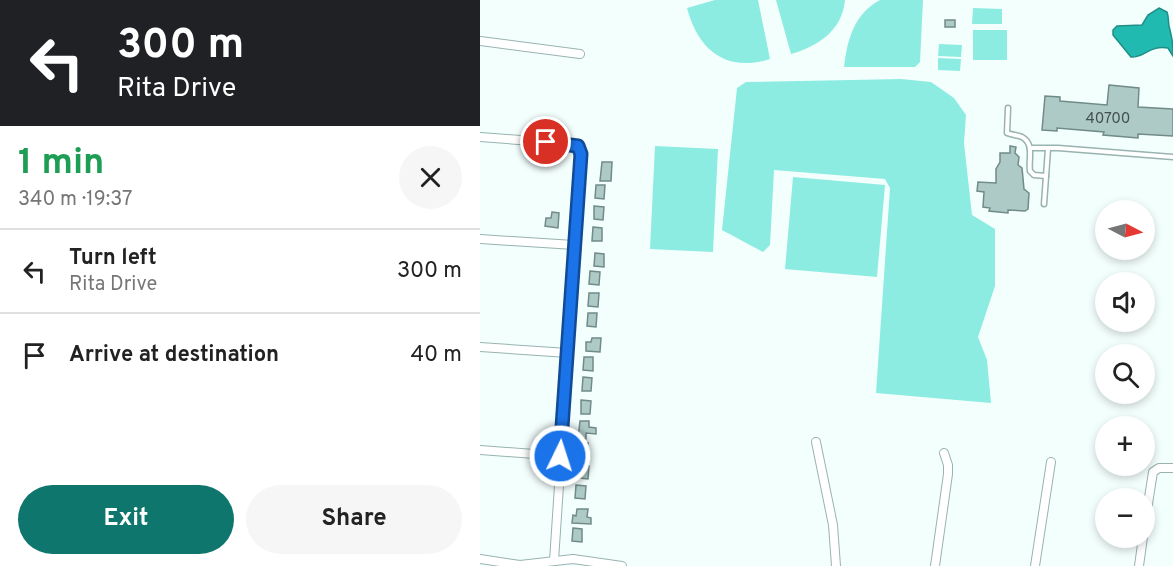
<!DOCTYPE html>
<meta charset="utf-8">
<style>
:root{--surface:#fff;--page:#f6f6f6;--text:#222;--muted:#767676;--line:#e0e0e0;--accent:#0f766e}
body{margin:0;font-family:Overpass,sans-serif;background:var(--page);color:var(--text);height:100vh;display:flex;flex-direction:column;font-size:22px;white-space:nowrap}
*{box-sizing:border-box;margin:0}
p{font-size:20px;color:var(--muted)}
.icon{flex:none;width:33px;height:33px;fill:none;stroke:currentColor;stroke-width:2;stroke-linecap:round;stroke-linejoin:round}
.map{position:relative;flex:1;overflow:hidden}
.details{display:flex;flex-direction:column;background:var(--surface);width:480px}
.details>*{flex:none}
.hud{background:#202124;color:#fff;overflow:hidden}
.needle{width:39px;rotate:96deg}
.controls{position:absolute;left:615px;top:200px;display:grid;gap:12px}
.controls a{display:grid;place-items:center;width:60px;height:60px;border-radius:50%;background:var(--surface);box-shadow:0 3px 9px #0003;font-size:30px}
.pin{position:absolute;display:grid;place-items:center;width:51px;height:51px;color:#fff;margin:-26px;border:3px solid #fff;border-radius:50%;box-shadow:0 2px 6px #0007}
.me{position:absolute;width:66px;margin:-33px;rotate:4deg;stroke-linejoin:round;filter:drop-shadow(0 0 4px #0008)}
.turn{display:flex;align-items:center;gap:21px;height:126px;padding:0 18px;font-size:27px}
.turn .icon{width:78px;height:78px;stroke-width:2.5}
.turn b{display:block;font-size:42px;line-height:51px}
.round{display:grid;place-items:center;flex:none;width:63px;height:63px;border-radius:32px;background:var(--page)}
.summary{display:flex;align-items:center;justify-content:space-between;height:102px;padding:0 18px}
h1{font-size:36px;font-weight:700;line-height:45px;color:#1e9e55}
.cta{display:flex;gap:12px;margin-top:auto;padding:12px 18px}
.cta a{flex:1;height:69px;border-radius:36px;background:var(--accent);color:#fff;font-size:24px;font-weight:700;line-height:69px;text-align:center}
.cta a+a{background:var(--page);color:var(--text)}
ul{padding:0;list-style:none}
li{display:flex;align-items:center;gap:18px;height:84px;padding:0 18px;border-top:2px solid var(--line)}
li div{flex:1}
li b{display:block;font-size:22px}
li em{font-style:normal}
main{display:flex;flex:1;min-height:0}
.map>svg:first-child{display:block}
.green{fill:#8cece2}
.water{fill:#21bab0;stroke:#208e87;stroke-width:1.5}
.building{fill:#aecac6;stroke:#718b88;stroke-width:1.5}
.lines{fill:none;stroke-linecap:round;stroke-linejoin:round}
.service-casing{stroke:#98b3b0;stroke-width:7}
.minor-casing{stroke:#98b3b0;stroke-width:10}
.service{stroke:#fff;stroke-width:4}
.minor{stroke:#fff;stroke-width:8}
.route-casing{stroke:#114b97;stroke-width:15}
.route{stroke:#1a73e8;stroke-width:10}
.labels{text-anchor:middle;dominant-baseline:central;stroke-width:6;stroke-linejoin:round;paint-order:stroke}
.number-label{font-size:15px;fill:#42514f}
</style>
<main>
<section class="details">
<div class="hud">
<div class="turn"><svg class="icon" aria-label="left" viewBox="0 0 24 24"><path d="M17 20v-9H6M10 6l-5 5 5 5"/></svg><div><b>300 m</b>Rita Drive</div></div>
</div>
<div class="summary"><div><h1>1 min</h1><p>340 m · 19:37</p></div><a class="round"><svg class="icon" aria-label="close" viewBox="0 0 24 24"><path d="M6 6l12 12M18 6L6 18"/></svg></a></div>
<ul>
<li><svg class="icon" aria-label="left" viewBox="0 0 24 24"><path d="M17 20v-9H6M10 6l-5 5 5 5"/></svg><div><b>Turn left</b><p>Rita Drive</p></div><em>300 m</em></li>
<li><svg class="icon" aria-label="arrive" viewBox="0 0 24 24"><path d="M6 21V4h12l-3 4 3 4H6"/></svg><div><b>Arrive at destination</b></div><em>40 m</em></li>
</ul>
<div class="cta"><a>Exit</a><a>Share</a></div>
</section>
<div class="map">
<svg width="693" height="566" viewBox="0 0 693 566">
<rect width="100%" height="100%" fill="#f3fffd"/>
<g class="green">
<path d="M 235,0 L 278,0 L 290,59 C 246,73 218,50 207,8 Z"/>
<path d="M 296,0 L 365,0 C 362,31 338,46 311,54 Z"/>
<path d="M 400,0 L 443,0 L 440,62 L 435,67 L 364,67 C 367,40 374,14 400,0 Z"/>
<polygon points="493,8 522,9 522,24 492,24"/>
<rect x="493" y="30" width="34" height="30"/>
<polygon points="459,44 482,45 481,57 458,56"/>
<polygon points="458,58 481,59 480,71 458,70"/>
<polygon points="421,79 451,82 474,98 486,115 484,143 492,215 515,229 515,286 498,337 507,360 511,403 396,393 410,188 405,179 294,170 290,245 283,252 242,230 257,88 266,82"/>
<polygon points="175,146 238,149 233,252 170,249"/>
<polygon points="313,177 405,185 397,277 305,269"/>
</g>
<path class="water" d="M 679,8 L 687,12 C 689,17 688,21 689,26 C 692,38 693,43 693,56 L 688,48 C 669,45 664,58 651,57 L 633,35 L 633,30 L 637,26 L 662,25 L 668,15 Z"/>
<g class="building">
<rect x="465" y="20" width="10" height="7"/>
<polygon points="629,85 659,88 658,107 693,109 693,136 658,134 658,138 623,135 624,132 577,128 577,131 562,130 565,96 580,97 580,101 627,105"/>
<polygon points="530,146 536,147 535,153 539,157 538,165 542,168 544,189 549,193 548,209 545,211 528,210 528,213 509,211 510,208 503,207 504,192 497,191 498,182 516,183 516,169 520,162 520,153 530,153"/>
<polygon points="122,162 132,162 131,181 120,181"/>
<polygon points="116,185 125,185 124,199 115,198"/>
<polygon points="114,206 124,207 123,220 114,219"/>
<polygon points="72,212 79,213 78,228 65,226 66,218 71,218"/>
<polygon points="113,227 122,228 122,241 112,241"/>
<polygon points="115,253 124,254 124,267 114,266"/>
<polygon points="110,271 120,272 119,285 109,284"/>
<polygon points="109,293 119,293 118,307 108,306"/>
<polygon points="108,313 117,313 116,327 107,326"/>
<polygon points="112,338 121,338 120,352 106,351 106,342 111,342"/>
<polygon points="104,357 113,357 113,371 103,370"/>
<polygon points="103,377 112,378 111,391 102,391"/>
<polygon points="101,400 111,401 110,414 101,414"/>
<polygon points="100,421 109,421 109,427 116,428 116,434 106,433 106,439 98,438"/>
<polygon points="99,443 108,443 107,456 98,456"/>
<polygon points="99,465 109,466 108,479 99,478"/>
<polygon points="96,485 106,486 105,499 95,498"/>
<polygon points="97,509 108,509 107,517 111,518 111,524 92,523 93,515 96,516"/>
<polygon points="93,528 102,529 102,542 92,541"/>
</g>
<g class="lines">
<defs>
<g id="service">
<path d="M 528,108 L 527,133 C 532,135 538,135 542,137 C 555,144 548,160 550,171 L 554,175 L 566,176"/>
<polyline points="550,148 578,148 693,157"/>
<polyline points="564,204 568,149"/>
</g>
<g id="minor">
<polyline points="0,41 100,54"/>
<polyline points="0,137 92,144 98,146 101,154 74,561"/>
<polyline points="0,239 94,245"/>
<polyline points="0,347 88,353"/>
<polyline points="336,442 353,525 356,566"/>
<polyline points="0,450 80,456"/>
<polyline points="664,529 673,472 679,468 693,468"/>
<polyline points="0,559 40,565 93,559 142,566"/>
<polyline points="455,566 468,474 468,465 464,453"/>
<polyline points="555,566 571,462"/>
<polyline points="659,566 663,537"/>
</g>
</defs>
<use href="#service" class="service-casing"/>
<use href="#minor" class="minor-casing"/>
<use href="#service" class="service"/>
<use href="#minor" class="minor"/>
</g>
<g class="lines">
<defs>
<polyline id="route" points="66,142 98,146 101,154 80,456"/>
</defs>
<use href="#route" class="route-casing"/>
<use href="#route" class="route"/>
</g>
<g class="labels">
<g class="number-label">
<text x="628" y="119">40700</text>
</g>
</g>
</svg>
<div class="controls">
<a><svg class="needle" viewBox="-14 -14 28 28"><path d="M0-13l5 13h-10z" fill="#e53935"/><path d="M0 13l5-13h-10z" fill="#767676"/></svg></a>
<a><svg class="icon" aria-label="sound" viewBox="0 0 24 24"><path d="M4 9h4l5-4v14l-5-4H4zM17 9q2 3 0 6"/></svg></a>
<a><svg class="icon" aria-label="search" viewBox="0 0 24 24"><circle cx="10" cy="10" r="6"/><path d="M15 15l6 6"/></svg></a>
<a>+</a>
<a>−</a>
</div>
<div class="pin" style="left:66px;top:142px;background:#d93025"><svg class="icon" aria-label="arrive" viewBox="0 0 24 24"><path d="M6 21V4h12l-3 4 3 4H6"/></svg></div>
<svg class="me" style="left:80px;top:456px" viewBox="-20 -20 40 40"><circle r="17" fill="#1a73e8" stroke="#fff" stroke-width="3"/><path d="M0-11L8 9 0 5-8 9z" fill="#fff"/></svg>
</div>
</main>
